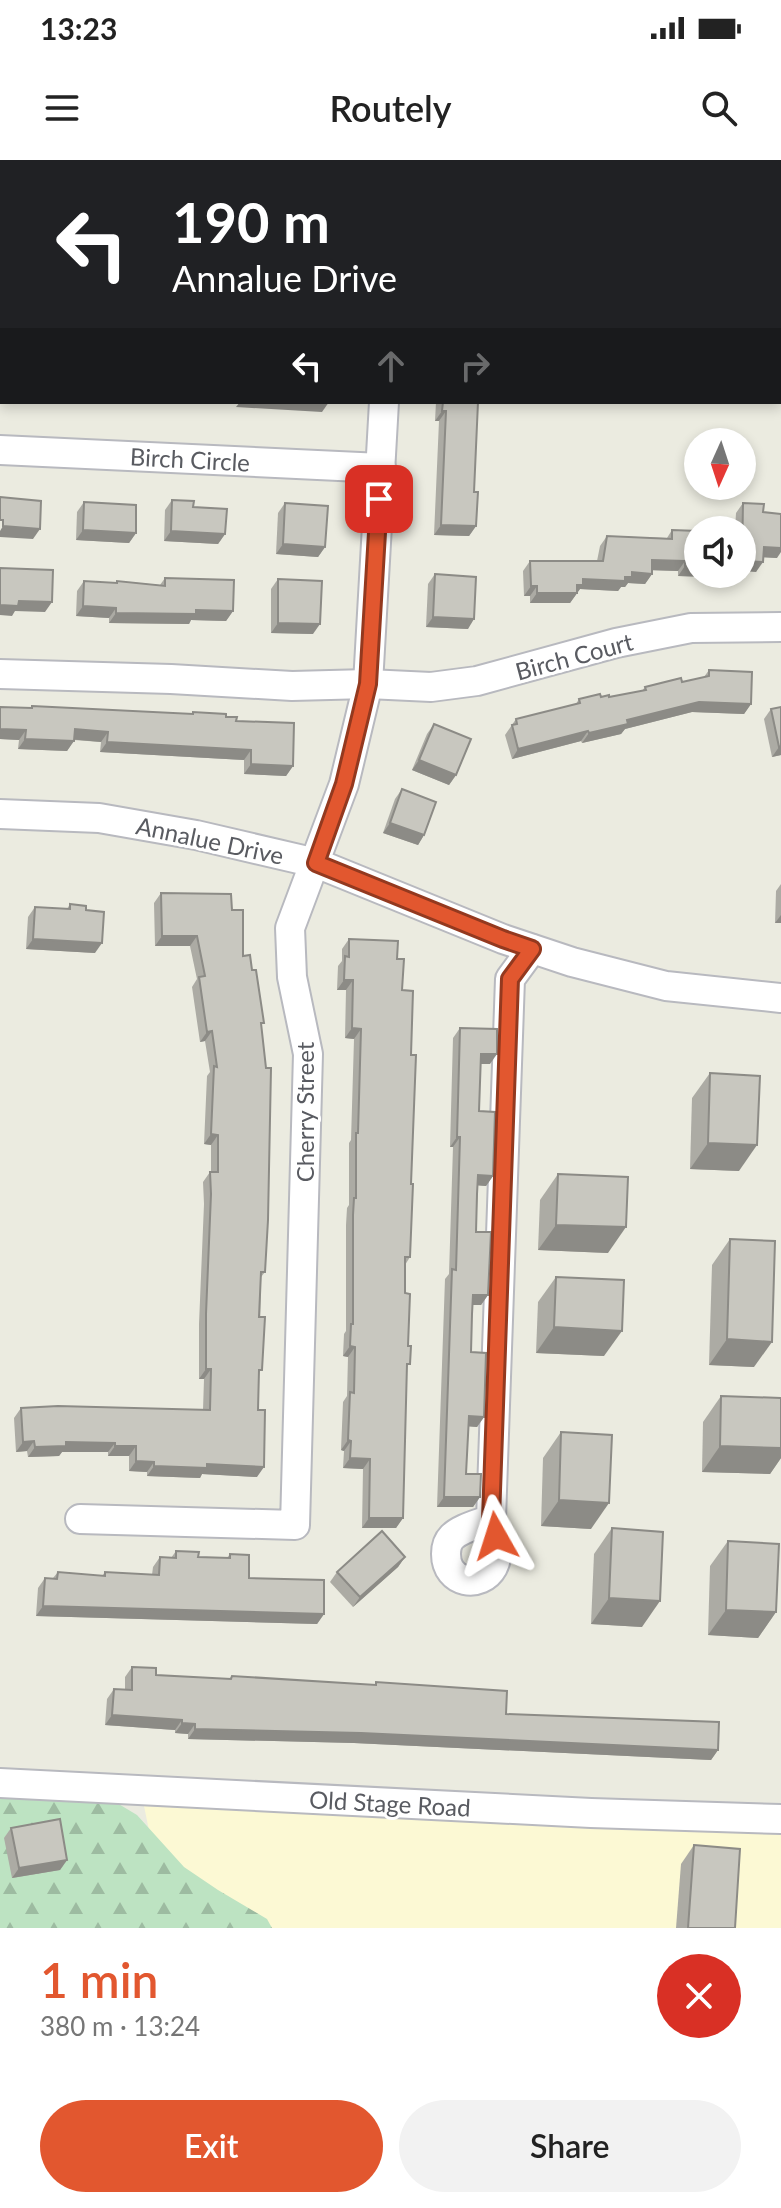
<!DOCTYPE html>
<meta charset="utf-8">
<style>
:root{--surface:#fff;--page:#f2f2f2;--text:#222;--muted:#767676;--accent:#e2572f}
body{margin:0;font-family:Lato,sans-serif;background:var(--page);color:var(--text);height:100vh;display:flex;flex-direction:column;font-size:30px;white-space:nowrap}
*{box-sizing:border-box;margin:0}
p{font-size:26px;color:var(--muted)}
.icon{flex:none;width:44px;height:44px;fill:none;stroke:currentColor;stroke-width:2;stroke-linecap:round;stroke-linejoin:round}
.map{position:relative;height:1768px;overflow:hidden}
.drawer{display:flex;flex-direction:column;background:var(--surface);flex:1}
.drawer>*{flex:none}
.banner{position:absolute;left:0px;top:0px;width:782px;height:244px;box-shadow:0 4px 12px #0003;background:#202124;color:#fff;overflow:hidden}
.needle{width:52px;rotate:183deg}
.fabs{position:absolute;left:684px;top:268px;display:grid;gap:16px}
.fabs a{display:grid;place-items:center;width:72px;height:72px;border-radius:50%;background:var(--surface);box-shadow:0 4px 12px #0003;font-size:40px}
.pin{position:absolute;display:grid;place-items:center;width:68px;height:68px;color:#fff;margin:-34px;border-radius:16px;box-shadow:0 4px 12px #0006}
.me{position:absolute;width:88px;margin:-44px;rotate:354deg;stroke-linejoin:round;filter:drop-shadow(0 0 6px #0008)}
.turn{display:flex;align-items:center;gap:28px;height:168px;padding:0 40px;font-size:36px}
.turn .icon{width:104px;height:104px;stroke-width:2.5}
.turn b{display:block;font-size:56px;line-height:68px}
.lanes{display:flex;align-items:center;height:76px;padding:0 40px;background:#0003;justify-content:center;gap:40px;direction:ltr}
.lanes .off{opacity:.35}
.round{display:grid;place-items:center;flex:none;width:84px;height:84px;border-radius:42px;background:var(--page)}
.summary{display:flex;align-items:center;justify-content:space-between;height:136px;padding:0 40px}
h1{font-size:48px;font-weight:600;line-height:60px;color:var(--accent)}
.action{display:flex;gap:16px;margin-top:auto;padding:16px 40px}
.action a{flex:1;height:92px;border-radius:48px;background:var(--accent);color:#fff;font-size:32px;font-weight:600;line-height:92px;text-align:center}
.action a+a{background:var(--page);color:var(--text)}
.status{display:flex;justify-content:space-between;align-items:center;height:56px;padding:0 40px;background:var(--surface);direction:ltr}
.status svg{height:22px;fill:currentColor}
header{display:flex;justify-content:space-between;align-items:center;height:104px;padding:0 40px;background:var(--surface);font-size:36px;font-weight:600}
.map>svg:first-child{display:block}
.commercial{fill:#fcf9d4}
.forest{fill:url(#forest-firs)}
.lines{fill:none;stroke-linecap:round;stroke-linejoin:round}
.minor-casing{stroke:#b8b9bf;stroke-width:32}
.minor{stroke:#fff;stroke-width:28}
.wall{fill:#acaba4}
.shaded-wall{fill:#8c8b86}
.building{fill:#c8c7bf;stroke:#8c8b86;stroke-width:2}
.route-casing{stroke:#93391f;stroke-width:20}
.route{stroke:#e2572f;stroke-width:14}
.labels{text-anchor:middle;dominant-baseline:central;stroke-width:6;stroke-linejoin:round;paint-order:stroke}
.street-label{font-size:24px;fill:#595b61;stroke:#fff}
</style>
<div class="status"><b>13:23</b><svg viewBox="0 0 49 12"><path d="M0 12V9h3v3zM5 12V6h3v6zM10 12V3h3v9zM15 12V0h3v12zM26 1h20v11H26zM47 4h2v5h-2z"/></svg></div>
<header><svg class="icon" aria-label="menu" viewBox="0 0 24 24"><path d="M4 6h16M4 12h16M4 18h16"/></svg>Routely<svg class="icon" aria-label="search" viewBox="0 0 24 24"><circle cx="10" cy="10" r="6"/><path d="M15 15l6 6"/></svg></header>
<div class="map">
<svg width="781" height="1768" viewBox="0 0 781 1768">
<defs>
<pattern id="forest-firs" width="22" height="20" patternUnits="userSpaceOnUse" patternTransform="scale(2)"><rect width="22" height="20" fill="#bde3c2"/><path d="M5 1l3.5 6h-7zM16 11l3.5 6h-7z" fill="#9dbba1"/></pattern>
</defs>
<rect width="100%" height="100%" fill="#ebebe0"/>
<polygon class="commercial" points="144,1646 781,1671 781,1768 169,1768"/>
<polygon class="forest" points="71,1638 112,1640 137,1655 184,1707 218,1730 267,1759 272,1768 0,1768 0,1639"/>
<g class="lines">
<defs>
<g id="minor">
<polyline points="398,2 398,0"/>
<polyline points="0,290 381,308"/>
<polyline points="0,514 171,519 292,526 368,524 431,527 477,521 616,483 691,468 781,467"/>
<polyline points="0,654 99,658 196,675 316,703 503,779 572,802 666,826 781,838"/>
<polyline points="80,1359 295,1365 308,894 292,817 290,768 344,624 368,524 384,242"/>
<path d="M 491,1359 C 479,1364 461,1368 452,1377 C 447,1382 446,1388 446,1394 C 446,1424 481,1429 493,1407 C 501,1392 495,1373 491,1359 L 510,819 L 532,789"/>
<polyline points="0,1623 591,1653 781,1659"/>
</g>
</defs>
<use href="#minor" class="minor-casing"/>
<use href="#minor" class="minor"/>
</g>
<g class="wall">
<polygon points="436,242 478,242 474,332 476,366 469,376 434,375 439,261 435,261"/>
<polygon points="172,340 193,347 225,374 218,384 164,381 165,350"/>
<polygon points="84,342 136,373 129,383 76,380 77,352"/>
<polygon points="285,343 325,387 318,397 276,394 278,353"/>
<polygon points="743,343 763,352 777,398 763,397 756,412 742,370 735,370 736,353"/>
<polygon points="672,370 709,417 678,416 678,411 652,410 652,414 645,424 628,423 625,427 621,427 618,431 580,429 570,443 530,443 530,436 524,436 523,411 530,401 597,401 600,386 607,376 667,378"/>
<polygon points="435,414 468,469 426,467 428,424"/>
<polygon points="165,418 233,451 226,461 191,460 189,464 109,463 109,458 76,456 77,431 84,421 116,423 117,421 160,425"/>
<polygon points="278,419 313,474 271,473 271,429"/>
<polygon points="709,510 751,544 744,554 692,552 625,569 621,574 582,583 581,581 512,599 505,575 516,559 576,544 579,539 609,537 642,531 645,527 682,522 704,517"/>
<polygon points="32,546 192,554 193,552 226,557 236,561 293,606 286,616 244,614 244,600 100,592 101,582 74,580 67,591 18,589 19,580 0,579 0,547 30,548"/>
<polygon points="781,547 781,595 772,597 764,559 771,549"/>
<polygon points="434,564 456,615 449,625 412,610 427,574"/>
<polygon points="402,629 424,675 418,685 383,673 395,639"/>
<polygon points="781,724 781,763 775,763 776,731"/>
<polygon points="161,733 232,750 261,867 265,1112 261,1117 257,1317 202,1314 200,1318 147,1316 147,1312 129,1311 129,1296 108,1296 108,1292 62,1292 59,1296 28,1297 27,1291 16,1292 14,1258 21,1248 203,1250 204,1219 199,1219 199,1164 204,1044 203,1022 210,1012 211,1012 211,985 204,984 207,916 210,912 205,881 200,882 192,827 197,819 190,786 155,786 154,743"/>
<polygon points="70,744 86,750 95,793 26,789 28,757 35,747 67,749"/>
<polygon points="349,779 397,799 411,895 410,1097 405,1105 405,1133 407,1208 403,1358 396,1368 362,1368 363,1309 343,1308 344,1291 341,1290 343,1242 347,1236 348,1197 343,1196 344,1174 346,1171 346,1065 347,1048 349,1045 349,983 351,980 354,879 345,878 346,830 337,830 338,806 342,801 342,789"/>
<polygon points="460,868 490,904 480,904 479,951 493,1016 486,1026 478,1025 476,1072 488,1135 481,1145 472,1145 471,1192 484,1257 477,1267 469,1266 466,1314 480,1337 473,1347 437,1347 445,1119 449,1114 453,987 450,987 453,878"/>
<polygon points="710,913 739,1011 690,1009 692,938"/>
<polygon points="558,1014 608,1093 538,1090 540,1040"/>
<polygon points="730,1079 754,1207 709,1205 712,1105"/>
<polygon points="556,1117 604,1196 536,1193 538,1142"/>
<polygon points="721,1236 781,1238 781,1298 770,1314 702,1312 703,1262"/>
<polygon points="561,1272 591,1369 541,1366 543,1298"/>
<polygon points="612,1368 642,1467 591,1464 594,1394"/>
<polygon points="728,1381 776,1452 758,1478 708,1475 710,1406"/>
<polygon points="176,1391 198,1397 227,1398 230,1394 249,1418 324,1454 317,1464 36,1456 38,1428 45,1418 53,1418 58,1412 102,1416 105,1412 152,1415 153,1407 160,1397 171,1398"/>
<polygon points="405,1397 398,1407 353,1447 330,1422 337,1412"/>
<polygon points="132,1507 156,1515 229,1519 232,1516 375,1525 376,1522 506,1554 718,1590 711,1600 354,1583 188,1579 188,1574 175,1573 175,1570 105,1565 107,1539 114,1529 125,1530 125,1517"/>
<polygon points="11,1668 67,1700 60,1710 12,1718 4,1678"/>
<polygon points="694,1685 735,1768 676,1768 681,1704"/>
</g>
<g class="shaded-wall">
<polygon points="240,242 329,242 322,252 236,247"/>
<polygon points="442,251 446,251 439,261 435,261"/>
<polygon points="441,365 476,366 469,376 434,375"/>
<polygon points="3,366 40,369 33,379 0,377 0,371"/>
<polygon points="83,370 136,373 129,383 76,380"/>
<polygon points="171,371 225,374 218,384 164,381"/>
<polygon points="283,384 325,387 318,397 276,394"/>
<polygon points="781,385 781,392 777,398 757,397 764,387"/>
<polygon points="652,400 685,401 678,411 645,410"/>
<polygon points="742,401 763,402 756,412 742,411"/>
<polygon points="685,406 698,406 698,414 711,414 709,417 678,416"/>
<polygon points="632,412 652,414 645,424 628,423 625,427 621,427 618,431 580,429 570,443 530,443 537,433 583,419 625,417"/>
<polygon points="531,426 537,426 530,436 524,436"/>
<polygon points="19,441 52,442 45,452 15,451 12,456 0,455 0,445"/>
<polygon points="83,446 116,448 109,458 76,456"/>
<polygon points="196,450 233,451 226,461 191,460 189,464 109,463 116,453"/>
<polygon points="433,457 474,459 468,469 426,467"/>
<polygon points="278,463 320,464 313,474 271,473"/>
<polygon points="699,542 751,544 744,554 692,552 625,569 621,574 582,583 589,573 627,560"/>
<polygon points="0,569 26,570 19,580 0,579"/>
<polygon points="75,569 108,572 101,582 68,579"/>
<polygon points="588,571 581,581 512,599 518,589"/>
<polygon points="25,579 74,581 67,591 18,589"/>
<polygon points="107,582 251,590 244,600 100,592"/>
<polygon points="781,586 781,595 772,597 779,587"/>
<polygon points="419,600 456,615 449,625 412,610"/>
<polygon points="251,604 293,606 286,616 244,614"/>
<polygon points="390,663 424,675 418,685 383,673"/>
<polygon points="781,755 781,763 775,763"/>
<polygon points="162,776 197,776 190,786 155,786"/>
<polygon points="33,779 102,783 95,793 26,789"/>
<polygon points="344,820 353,820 346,830 337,830"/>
<polygon points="352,868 361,869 354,879 345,878"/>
<polygon points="212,871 205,881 200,882 207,872"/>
<polygon points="481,894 497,894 490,904 474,904"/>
<polygon points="211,974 218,975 211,985 204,984"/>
<polygon points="457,977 460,977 453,987 450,987"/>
<polygon points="708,983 757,985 739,1011 690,1009"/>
<polygon points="478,1015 493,1016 486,1026 471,1025"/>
<polygon points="556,1065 626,1067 608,1093 538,1090"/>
<polygon points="473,1135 488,1135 481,1145 466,1145"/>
<polygon points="554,1167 622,1171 604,1196 536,1193"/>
<polygon points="727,1179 772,1182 754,1207 709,1205"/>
<polygon points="350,1186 355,1187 348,1197 343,1196"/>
<polygon points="206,1209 211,1209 204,1219 199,1219"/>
<polygon points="469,1256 484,1257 477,1267 462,1266"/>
<polygon points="348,1280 351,1281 344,1291 341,1290"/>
<polygon points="34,1281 27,1291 16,1292 23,1282"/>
<polygon points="66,1282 115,1283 108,1292 62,1292 59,1296 28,1297 35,1287"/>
<polygon points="115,1286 136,1286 129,1296 108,1296"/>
<polygon points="720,1286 781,1288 781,1298 770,1314 702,1312"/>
<polygon points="350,1298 370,1299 363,1309 343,1308"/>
<polygon points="136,1301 154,1302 147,1312 129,1311"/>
<polygon points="207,1304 264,1307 257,1317 202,1314 200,1318 147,1316 154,1306"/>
<polygon points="444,1337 480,1337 473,1347 437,1347"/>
<polygon points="559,1340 609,1343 591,1369 541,1366"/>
<polygon points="369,1358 403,1358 396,1368 362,1368"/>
<polygon points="405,1397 398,1407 353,1447 360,1437"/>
<polygon points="609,1438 660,1441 642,1467 591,1464"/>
<polygon points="43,1446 324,1454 317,1464 36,1456"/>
<polygon points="726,1450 776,1452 758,1478 708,1475"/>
<polygon points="112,1555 182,1560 175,1570 105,1565"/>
<polygon points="182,1563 195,1564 188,1574 175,1573"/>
<polygon points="195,1569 361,1573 718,1590 711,1600 354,1583 188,1579"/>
<polygon points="67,1700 60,1710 12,1718 19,1708"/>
</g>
<g class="building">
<rect x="311" y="0" width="37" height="2"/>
<rect x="469" y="0" width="34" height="2"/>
<polygon points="741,0 781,0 781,118 780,2 741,2"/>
<polygon points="443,242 478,242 474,332 478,332 476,366 441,365 446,251 442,251"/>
<polygon points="0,337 41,341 40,369 3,366 3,360 0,360"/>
<polygon points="172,340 194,341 193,347 227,349 225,374 171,371"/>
<polygon points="84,342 136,345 136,373 83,370"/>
<polygon points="285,343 328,346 325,387 283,384"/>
<polygon points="743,343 764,344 763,352 781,354 781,388 764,387 763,402 742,401"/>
<polygon points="672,370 698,371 698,406 685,406 685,401 652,400 652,414 632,412 632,417 625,417 625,421 583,419 583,425 577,425 577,433 537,433 537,426 531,426 530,401 603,401 607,376 672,379"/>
<polygon points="0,408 53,410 52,442 19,441 18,446 0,445"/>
<polygon points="435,414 476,417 474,459 433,457"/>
<polygon points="165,418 234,420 233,451 196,450 196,454 116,453 116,448 83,446 84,421 117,423 117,421 165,426"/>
<polygon points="278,419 322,421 320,464 278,463"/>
<polygon points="709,510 752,512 751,544 699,542 627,560 628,564 589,573 588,571 518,589 512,565 517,564 516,559 580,543 579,539 600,534 601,537 609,535 609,537 646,530 645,527 681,518 682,522 709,516"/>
<polygon points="32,546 193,554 193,552 226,554 226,557 237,557 236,561 294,563 293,606 251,604 251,590 107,582 108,572 75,569 74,581 25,579 26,570 0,569 0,547 32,548"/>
<polygon points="781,547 781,586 779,587 771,549"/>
<polygon points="434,564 471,579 456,615 419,600"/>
<polygon points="402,629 436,642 424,675 390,663"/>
<polygon points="161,733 231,734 232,750 243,750 243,796 250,795 252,810 256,810 264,863 261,863 266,908 271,908 268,1060 265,1112 261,1112 259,1157 265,1157 262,1210 259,1210 258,1250 265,1250 264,1307 207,1304 207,1308 154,1306 154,1302 136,1301 136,1286 115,1286 115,1283 66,1282 66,1286 35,1287 34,1281 23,1282 21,1248 58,1246 210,1250 211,1209 206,1209 206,1154 211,1034 210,1012 218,1012 218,975 211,974 214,906 217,907 212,871 207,872 199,817 205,816 197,776 162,776"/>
<polygon points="70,744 86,746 86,750 104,752 102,783 33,779 35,747 70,749"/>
<polygon points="349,779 398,781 397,799 404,799 402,830 413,831 411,895 416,895 411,1024 413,1024 410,1097 405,1097 405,1133 410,1134 408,1186 411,1186 410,1204 407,1204 403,1358 369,1358 370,1299 350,1298 351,1281 348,1280 350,1232 354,1233 355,1187 350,1186 351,1164 353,1164 353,1055 354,1038 356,1038 356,973 358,973 361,869 352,868 353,820 344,820 345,796 349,797"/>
<polygon points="460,868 497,869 497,894 481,894 479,951 495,952 493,1016 478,1015 477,1034 476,1072 491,1072 488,1135 473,1135 472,1154 471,1192 486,1193 484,1257 469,1256 466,1314 481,1314 480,1337 444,1337 452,1109 456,1110 460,977 457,977"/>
<polygon points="710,913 760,916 757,985 708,983"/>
<polygon points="558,1014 628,1017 626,1067 556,1065"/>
<polygon points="730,1079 775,1081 772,1182 727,1179"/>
<polygon points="556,1117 624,1120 622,1171 554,1167"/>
<polygon points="721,1236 781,1238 781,1288 720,1286"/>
<polygon points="561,1272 612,1275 609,1343 559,1340"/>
<polygon points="612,1368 663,1372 660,1441 609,1438"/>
<polygon points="382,1371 405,1397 360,1437 337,1412"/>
<polygon points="728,1381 779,1384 776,1452 726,1450"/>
<polygon points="176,1391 199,1392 198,1397 230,1398 230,1394 249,1395 249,1418 324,1420 324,1454 43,1446 45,1418 57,1419 58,1412 105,1416 105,1412 159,1415 160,1397 176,1398"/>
<polygon points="132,1507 156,1508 156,1515 231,1519 232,1516 376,1525 376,1522 507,1531 506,1554 719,1562 718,1590 361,1573 195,1569 195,1564 182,1563 182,1560 112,1555 114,1529 132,1530"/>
<polygon points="60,1659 67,1700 19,1708 11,1668"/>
<polygon points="694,1685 740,1689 735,1768 688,1768"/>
</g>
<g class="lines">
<defs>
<polyline id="route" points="379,339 368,524 344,624 316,703 503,779 532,789 510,819 491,1359 496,1376"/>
</defs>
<use href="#route" class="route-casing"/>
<use href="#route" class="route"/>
</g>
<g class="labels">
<g class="street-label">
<text transform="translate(190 299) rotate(3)">Birch Circle</text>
<text transform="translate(574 496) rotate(-15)">Birch Court</text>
<text transform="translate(210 680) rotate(12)">Annalue Drive</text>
<text transform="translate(304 952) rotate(-90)">Cherry Street</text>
<text transform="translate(390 1643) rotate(3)">Old Stage Road</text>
</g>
</g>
</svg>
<div class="fabs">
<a><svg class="needle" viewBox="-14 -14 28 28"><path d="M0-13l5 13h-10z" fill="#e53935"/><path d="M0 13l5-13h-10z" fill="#767676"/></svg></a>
<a><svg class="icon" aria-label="sound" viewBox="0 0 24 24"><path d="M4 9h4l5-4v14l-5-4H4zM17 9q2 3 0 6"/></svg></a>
</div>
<div class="pin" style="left:379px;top:339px;background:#d93025"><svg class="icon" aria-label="arrive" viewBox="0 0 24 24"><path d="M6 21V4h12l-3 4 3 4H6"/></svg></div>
<svg class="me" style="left:496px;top:1376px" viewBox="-20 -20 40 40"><path d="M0-17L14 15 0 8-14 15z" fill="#e2572f" stroke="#fff" stroke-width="4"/></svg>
<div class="banner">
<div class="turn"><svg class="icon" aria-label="left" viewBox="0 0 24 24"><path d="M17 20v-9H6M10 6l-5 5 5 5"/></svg><div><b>190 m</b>Annalue Drive</div></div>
<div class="lanes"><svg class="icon" aria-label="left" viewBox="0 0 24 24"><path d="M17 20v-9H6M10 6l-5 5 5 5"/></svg><svg class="icon off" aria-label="ahead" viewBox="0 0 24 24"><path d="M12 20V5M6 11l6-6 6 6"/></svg><svg class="icon off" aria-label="right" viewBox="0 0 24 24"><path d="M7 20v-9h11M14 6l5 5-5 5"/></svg></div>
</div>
</div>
<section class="drawer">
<div class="summary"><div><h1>1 min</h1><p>380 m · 13:24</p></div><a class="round" style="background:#d93025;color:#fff"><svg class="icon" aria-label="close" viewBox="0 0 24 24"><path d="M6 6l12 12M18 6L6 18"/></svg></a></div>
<div class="action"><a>Exit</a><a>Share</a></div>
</section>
